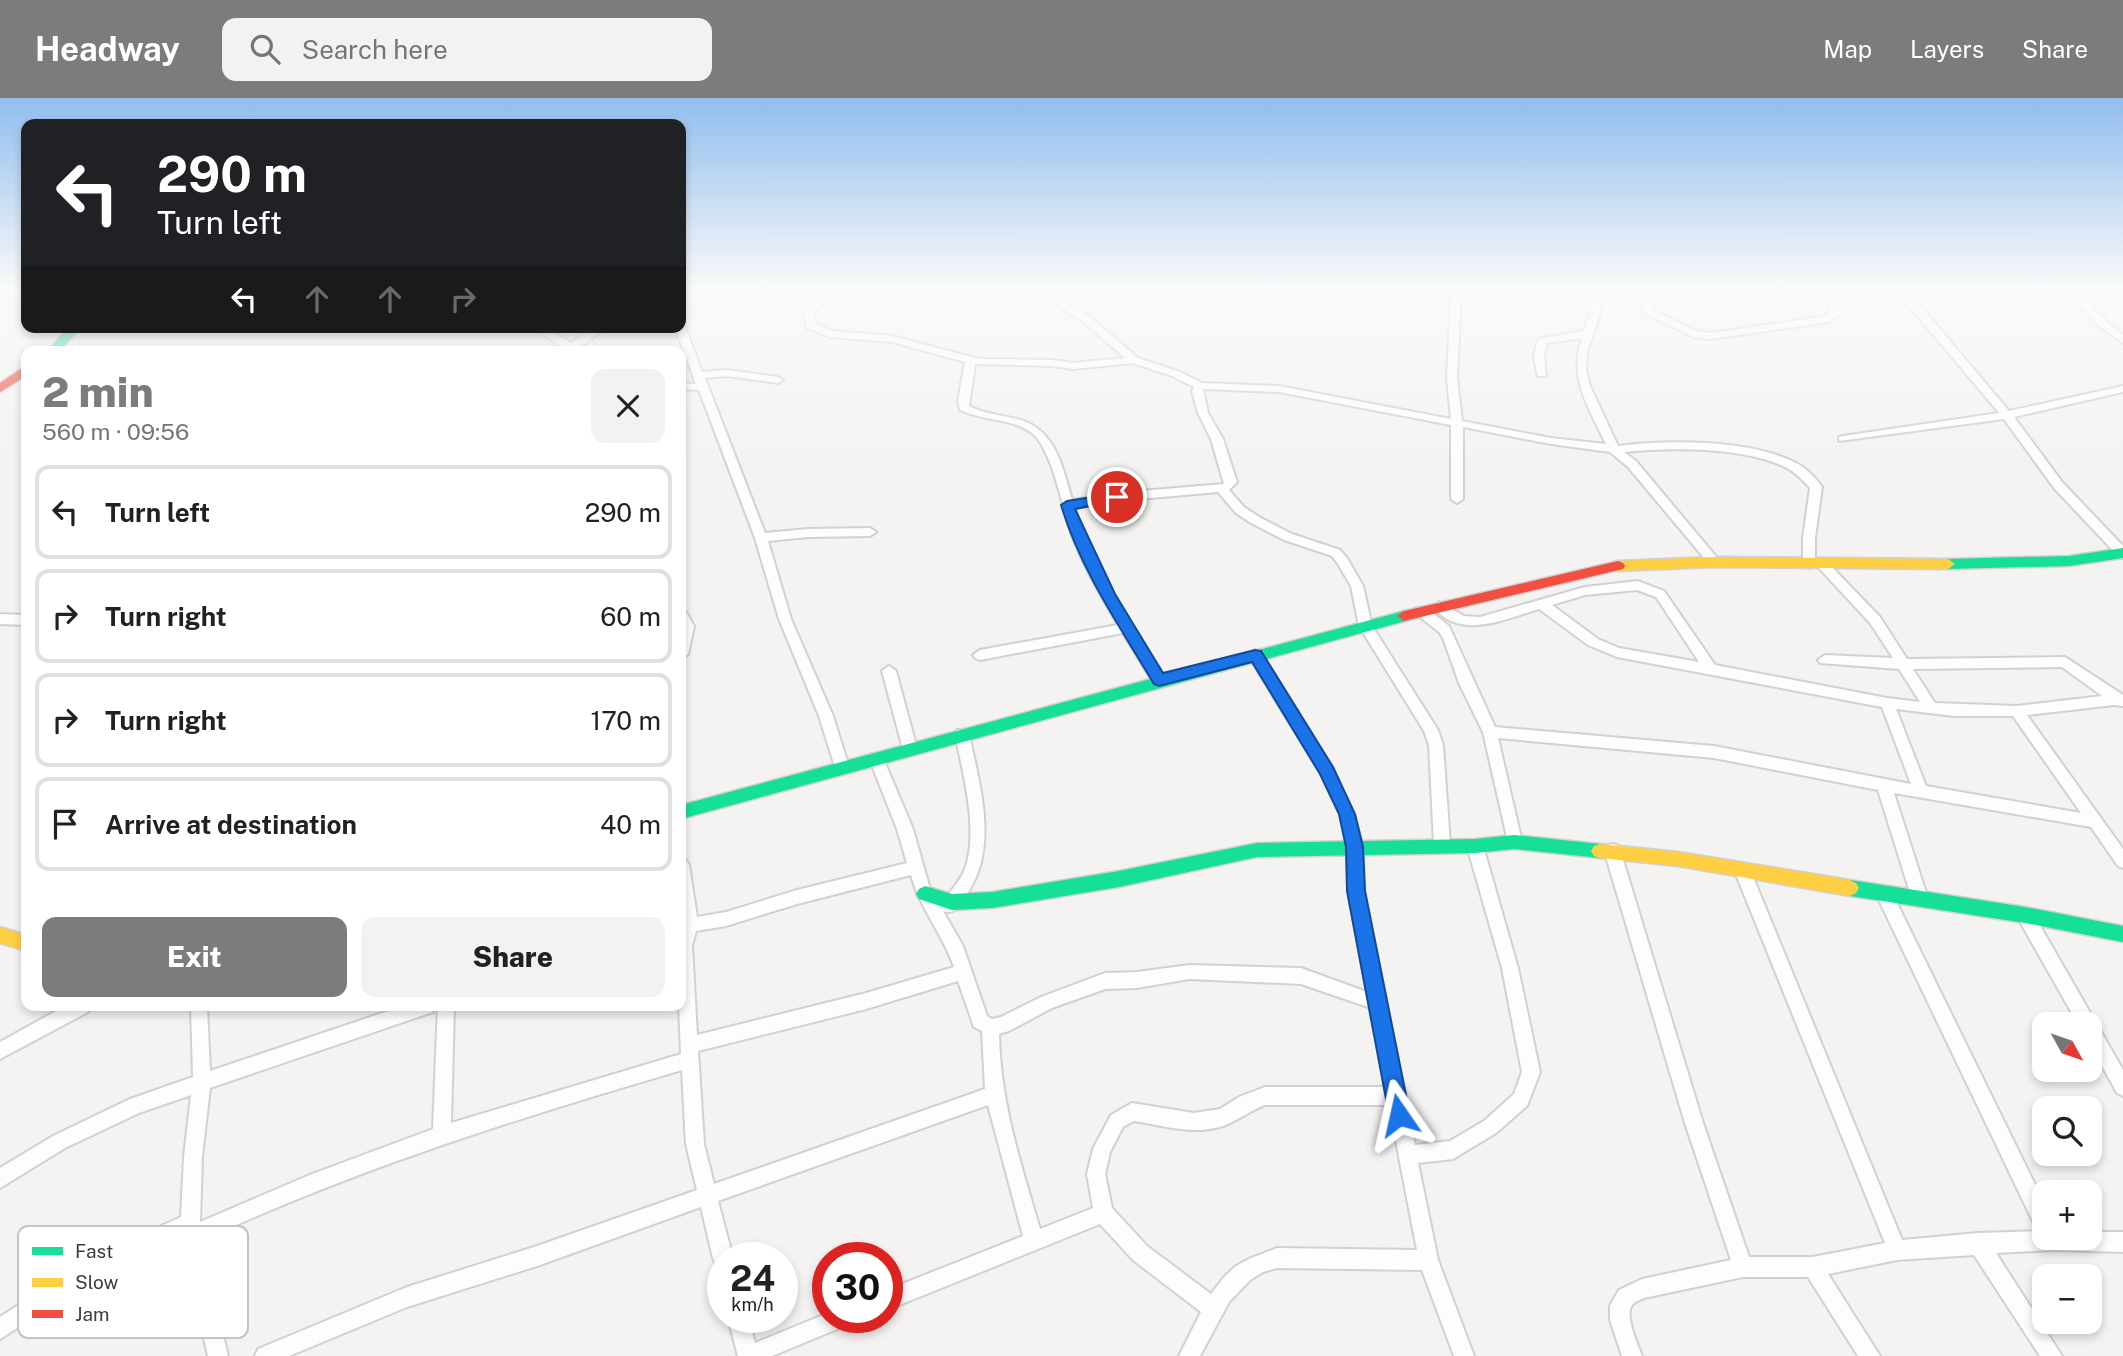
<!DOCTYPE html>
<meta charset="utf-8">
<style>
:root{--surface:#fff;--page:#f2f2f2;--text:#202124;--muted:#757577;--line:#e0e0e0;--accent:#7d7c7b}
body{margin:0;font-family:"Public Sans",sans-serif;background:var(--page);color:var(--text);height:100vh;display:flex;flex-direction:column;font-size:26px;white-space:nowrap}
*{box-sizing:border-box;margin:0}
p{font-size:23px;color:var(--muted)}
.icon{flex:none;width:38px;height:38px;fill:none;stroke:currentColor;stroke-width:2;stroke-linecap:round;stroke-linejoin:round}
.map{position:relative;flex:1;overflow:hidden}
.panel{position:absolute;left:21px;top:248px;width:665px;height:665px;display:flex;flex-direction:column;background:var(--surface);border-radius:14px;box-shadow:0 4px 10px #0003}
.panel>*{flex:none}
.top-card{position:absolute;left:21px;top:21px;width:665px;height:214px;border-radius:14px;box-shadow:0 4px 10px #0003;background:#202124;color:#fff;overflow:hidden}
.needle{width:46px;rotate:130deg}
.tools{position:absolute;left:2032px;top:914px;display:grid;gap:14px}
.tools a{display:grid;place-items:center;width:70px;height:70px;border-radius:14px;background:var(--surface);box-shadow:0 4px 10px #0003;font-size:35px}
.speed{position:absolute;left:707px;top:1144px;display:flex;gap:14px;font-size:35px;font-weight:700;text-align:center}
.speed>*{display:grid;place-content:center;width:91px;height:91px;border-radius:50%;background:var(--surface);box-shadow:0 4px 10px #0003;line-height:1}
.speed small{font-size:18px;font-weight:400}
.speed .limit{border:10px solid #d22;background:#fff;color:#111}
.pin{position:absolute;display:grid;place-items:center;width:60px;height:60px;color:#fff;margin:-30px;border:4px solid #fff;border-radius:50%;box-shadow:0 2px 7px #0007}
.me{position:absolute;width:77px;margin:-38px;rotate:349deg;stroke-linejoin:round;filter:drop-shadow(0 0 5px #0008)}
.turn{display:flex;align-items:center;gap:24px;height:147px;padding:0 21px;font-size:32px}
.turn .icon{width:91px;height:91px;stroke-width:2.5}
.turn b{display:block;font-size:49px;line-height:60px}
.lanes{display:flex;align-items:center;height:66px;padding:0 21px;background:#0003;justify-content:center;gap:35px;direction:ltr}
.lanes .off{opacity:.35}
.round{display:grid;place-items:center;flex:none;width:74px;height:74px;border-radius:14px;background:var(--page)}
.overview{display:flex;align-items:center;justify-content:space-between;height:119px;padding:0 21px}
h1{font-size:42px;font-weight:800;line-height:52px;color:var(--accent)}
.button{display:flex;gap:14px;margin-top:auto;padding:14px 21px}
.button a{flex:1;height:80px;border-radius:14px;background:var(--accent);color:#fff;font-size:28px;font-weight:800;line-height:80px;text-align:center}
.button a+a{background:var(--page);color:var(--text)}
ul{padding:0;list-style:none}
li{display:flex;align-items:center;gap:21px;height:94px;margin:0 14px 10px;padding:0 7px;border:4px solid var(--line);border-radius:14px}
li div{flex:1}
li b{display:block;font-size:26px}
li em{font-style:normal}
header{display:flex;align-items:center;gap:42px;box-sizing:border-box;height:98px;padding:0 35px;background:var(--accent);color:#fff}
header strong{font-size:33px}
nav{display:flex;gap:38px;margin-inline-start:auto;font-size:24px}
.search{width:490px;height:63px;background:var(--page);display:flex;align-items:center;gap:18px;box-sizing:border-box;padding:0 24px;border-radius:14px;color:var(--muted);font-size:26px}
.map>svg:first-child{display:block}
.lines{fill:none;stroke-linecap:round;stroke-linejoin:round}
.street-casing{stroke:#d1d1d0;stroke-width:4}
.fast-casing{stroke:#d1d1d0;stroke-width:3}
.slow-casing{stroke:#d1d1d0;stroke-width:3}
.jam-casing{stroke:#d1d1d0;stroke-width:3}
.street{fill:#fdfdfd;fill-rule:evenodd}
.fast{fill:#16e098;fill-rule:evenodd}
.slow{fill:#ffcf43;fill-rule:evenodd}
.jam{fill:#f24e42;fill-rule:evenodd}
.route{fill:#1a73e8;stroke:#114b97;stroke-width:2}
.key{fill:#fff;stroke:#c5c4c4;stroke-width:2}
.key-label{font-size:19px;fill:#3d3c3b}
</style>
<header>
<strong>Headway</strong>
<div class="search"><svg class="icon" aria-label="search" viewBox="0 0 24 24"><circle cx="10" cy="10" r="6"/><path d="M15 15l6 6"/></svg>Search here</div>
<nav><a>Map</a><a>Layers</a><a>Share</a></nav>
</header>
<div class="map">
<svg width="2123" height="1258" viewBox="0 0 2123 1258">
<rect width="100%" height="100%" fill="#f4f3f2"/>
<g class="lines">
<defs>
<g id="street">
<path d="M 821,191 L 831,191 L 814,216 L 816,226 L 832,233 L 892,238 L 979,261 L 1052,262 L 1073,265 L 1125,260 L 1082,223 L 1031,191 L 1043,191 L 1090,219 L 1138,260 L 1180,274 L 1202,285 L 1279,288 L 1451,321 L 1447,280 L 1451,191 L 1461,191 L 1457,280 L 1462,323 L 1551,340 L 1606,346 C 1589,310 1568,280 1582,240 L 1547,245 L 1544,258 L 1546,278 L 1538,278 L 1537,276 L 1534,258 L 1538,241 L 1584,233 L 1591,213 L 1591,191 L 1601,191 L 1601,213 L 1587,254 L 1586,272 L 1590,288 L 1618,348 C 1669,342 1747,341 1794,364 C 1805,369 1815,379 1822,389 L 1815,440 L 1815,466 L 1809,470 L 1803,466 L 1803,440 L 1810,390 C 1803,382 1795,374 1785,369 C 1743,349 1670,349 1624,354 L 1636,363 L 1718,461 L 1720,464 L 1714,468 L 1710,467 L 1628,369 L 1610,354 L 1551,346 L 1463,329 L 1463,401 L 1457,405 L 1451,401 L 1451,327 L 1279,294 L 1203,291 L 1208,315 L 1223,341 L 1237,384 L 1229,392 L 1244,409 L 1259,419 L 1292,436 L 1340,452 L 1347,460 L 1363,488 L 1372,528 L 1438,632 L 1443,647 L 1450,746 L 1447,751 L 1442,752 L 1437,751 L 1434,746 L 1429,647 L 1424,633 L 1359,528 L 1351,488 L 1338,466 L 1332,458 L 1284,442 L 1251,425 L 1236,415 L 1218,394 L 1117,403 L 1075,410 C 1093,471 1130,524 1164,578 L 1166,582 L 1164,586 L 1154,586 L 1123,535 L 980,562 L 975,560 L 973,557 L 980,552 L 1118,527 C 1102,499 1085,471 1073,440 C 1063,414 1053,352 1032,335 C 1012,320 982,323 960,312 L 958,303 L 965,264 L 892,244 L 830,239 L 807,230 L 804,216 ZM 1133,265 L 1172,278 L 1194,289 L 1192,293 L 1198,315 L 1211,341 L 1224,386 L 1117,395 L 1072,402 C 1063,369 1055,330 1017,321 C 1001,317 984,316 969,308 L 975,266 L 1052,268 L 1073,271 Z"/>
<polygon points="1635,191 1645,191 1655,213 1696,233 1711,235 1822,219 1832,212 1820,195 1748,194 1743,191 1906,191 2009,313 2123,288 2123,294 2014,319 2062,384 2123,448 2123,460 2119,459 2054,390 2004,321 1839,343 1839,339 1843,338 1999,315 1899,196 1830,195 1843,213 1829,224 1711,241 1694,239 1647,217"/>
<polygon points="2065,191 2076,191 2106,223 2123,237 2123,245 2098,227"/>
<polygon points="681,226 685,229 702,274 727,272 778,279 783,282 778,285 727,278 705,280 765,435 808,431 870,430 876,434 870,438 808,439 768,443 791,521 833,618 849,669 847,673 837,673 835,669 819,618 779,521 755,440 699,292 681,291 681,285 696,286 675,229 681,229"/>
<polygon points="531,229 544,229 571,245 595,229 607,229 576,252 560,254 564,250"/>
<path d="M 1822,462 L 1826,463 L 1880,519 L 1907,561 L 2065,559 L 2123,597 L 2123,608 L 2114,607 L 2027,617 L 2123,751 L 2123,770 L 2118,768 L 2091,729 L 1894,695 L 1928,801 L 1926,806 L 1920,808 L 1914,806 L 1912,801 L 1878,692 L 1714,660 L 1498,640 L 1522,744 L 1519,748 L 1514,750 L 1509,748 L 1483,634 L 1459,585 L 1443,540 L 1439,534 L 1416,516 L 1415,513 L 1416,510 L 1426,510 L 1449,528 L 1495,629 L 1714,648 L 1911,686 L 1882,609 L 1617,559 L 1588,547 L 1539,511 C 1505,521 1461,543 1433,509 L 1439,504 L 1464,518 L 1480,519 L 1585,489 L 1638,483 L 1664,493 L 1715,567 L 1887,600 L 1920,604 L 1899,571 L 1820,565 L 1818,562 L 1825,557 L 1893,560 L 1870,525 L 1818,469 L 1816,466 ZM 1637,492 L 1656,499 L 1699,564 L 1619,550 L 1598,541 L 1552,507 L 1585,497 ZM 2062,569 L 2102,598 L 2017,608 L 1935,605 L 1913,571 ZM 1896,611 L 1954,618 L 2013,618 L 2081,715 L 1926,688 Z"/>
<polygon points="681,512 686,514 694,528 688,556 681,561"/>
<polygon points="0,516 26,517 26,527 0,526"/>
<path d="M 1255,552 L 1260,554 L 1332,669 L 1354,716 L 1363,749 L 1364,793 L 1415,1047 L 1450,1043 L 1484,1023 L 1514,996 L 1522,974 L 1502,870 L 1467,748 L 1470,743 L 1475,742 L 1480,743 L 1483,748 L 1518,870 L 1540,974 L 1527,1008 L 1496,1035 L 1453,1061 L 1418,1065 L 1438,1162 L 1474,1258 L 1454,1258 L 1422,1172 L 1277,1170 L 1263,1174 L 1250,1182 L 1229,1204 L 1200,1258 L 1179,1258 L 1201,1214 L 1133,1162 L 1100,1126 L 887,1212 L 887,1192 L 1023,1138 L 988,1007 L 718,1103 L 733,1160 L 723,1160 L 723,1170 L 716,1167 L 713,1160 L 701,1109 L 537,1168 L 407,1209 L 289,1258 L 255,1258 L 258,1251 L 407,1189 L 537,1148 L 697,1092 L 686,1046 L 682,972 C 518,1020 356,1071 201,1143 L 228,1258 L 208,1258 L 181,1139 L 103,1175 L 0,1241 L 0,1219 L 89,1161 L 181,1119 L 184,1059 L 191,997 L 139,1015 L 65,1050 L 0,1090 L 0,1070 L 53,1038 L 130,1001 L 193,979 L 191,908 L 207,908 L 210,973 L 403,908 L 435,908 L 433,914 L 427,916 L 210,990 L 202,1059 L 200,1124 L 312,1076 L 433,1031 L 438,908 L 454,908 L 451,1025 L 681,956 L 679,908 L 681,908 L 681,761 L 686,762 L 689,767 L 697,819 L 726,814 L 797,792 L 907,765 L 897,731 L 869,660 L 871,656 L 881,656 L 883,660 L 913,731 L 929,788 L 943,813 L 941,808 C 947,795 960,785 965,771 C 979,733 963,675 955,636 L 957,632 L 967,632 L 969,636 C 980,689 1000,753 964,800 C 958,809 954,817 943,813 L 963,848 L 987,918 L 992,921 L 1001,919 L 1041,899 L 1105,875 L 1137,874 L 1189,867 L 1301,870 L 1367,894 L 1348,793 L 1347,749 L 1340,716 L 1321,676 L 1248,557 ZM 911,777 C 920,810 943,837 954,869 L 866,895 L 697,937 L 692,848 L 696,833 L 726,828 L 797,806 ZM 1189,881 L 1301,886 L 1371,910 L 1386,989 L 1265,989 L 1239,999 L 1220,1011 L 1194,1015 L 1132,1005 L 1111,1017 L 1093,1051 L 1087,1076 L 1093,1110 L 1040,1131 C 1021,1067 1000,1003 999,936 L 1009,933 L 1052,910 L 1105,891 L 1137,890 ZM 958,883 L 974,929 L 982,933 L 985,991 L 714,1086 L 704,1046 L 698,953 L 866,911 ZM 1265,1007 L 1389,1007 L 1417,1152 L 1277,1150 L 1251,1160 L 1236,1168 L 1225,1178 L 1211,1196 L 1147,1148 L 1112,1110 L 1105,1076 L 1110,1054 L 1123,1029 L 1134,1023 C 1164,1028 1196,1038 1226,1027 C 1240,1021 1251,1012 1265,1007 Z"/>
<polygon points="889,568 896,573 917,651 915,655 905,655 903,651 882,573"/>
<path d="M 1612,746 L 1617,747 L 1620,752 L 1703,1025 L 1749,1159 L 1813,1159 L 1885,1145 L 1735,774 L 1738,769 L 1743,767 L 1748,769 L 1751,774 L 1902,1142 L 1978,1135 L 2041,1133 L 2037,1132 L 1876,796 L 1878,791 L 1884,789 L 1890,791 L 2044,1105 L 2044,1139 L 2090,1139 L 2090,1134 L 2123,1134 L 2123,1154 L 2052,1152 L 1996,1155 L 2062,1258 L 2040,1258 L 1974,1157 L 1897,1162 L 1828,1176 L 1880,1258 L 1858,1258 L 1808,1179 L 1743,1179 L 1644,1200 C 1640,1202 1636,1203 1633,1206 C 1623,1215 1638,1247 1642,1258 L 1622,1258 L 1610,1222 L 1610,1208 L 1619,1192 L 1642,1181 L 1731,1162 L 1685,1025 L 1604,752 L 1607,747 Z"/>
<polygon points="2025,810 2031,812 2123,972 2123,998 2117,995 2090,946 2090,926 2078,926 2019,822 2017,817 2019,812"/>
<polygon points="65,908 90,908 88,914 0,961 0,944"/>
<polygon points="828,1215 828,1220 850,1220 847,1227 772,1258 738,1258 728,1220 748,1220 755,1245"/>
</g>
<g id="fast">
<polygon points="69,229 81,229 59,254 46,254"/>
<polygon points="2123,450 2123,460 2069,468 1948,471 1941,466 1948,461 2069,458"/>
<polygon points="1404,513 1409,514 1411,518 1409,522 681,721 681,707"/>
<polygon points="1514,737 1600,746 1606,748 1609,753 1606,758 1600,760 1514,751 1475,755 1257,759 1119,789 992,810 952,812 919,801 916,796 919,791 925,788 952,796 992,794 1119,773 1257,745 1475,741"/>
<polygon points="1850,782 2025,809 2123,828 2123,844 2025,825 1850,798 1844,795 1841,790 1844,785"/>
</g>
<g id="slow">
<polygon points="1714,459 1948,461 1955,466 1948,471 1714,469 1618,473 1611,468 1618,463"/>
<polygon points="1600,746 1678,754 1850,782 1856,785 1859,790 1856,795 1850,798 1678,768 1600,760 1594,758 1591,753 1594,748"/>
<polygon points="0,829 26,837 26,853 0,845"/>
</g>
<g id="jam">
<polygon points="22,270 26,270 26,278 0,294 0,285"/>
<polygon points="1618,463 1623,465 1625,468 1623,471 1404,523 1397,518 1404,513"/>
</g>
</defs>
<use href="#street" class="street-casing"/>
<use href="#fast" class="fast-casing"/>
<use href="#slow" class="slow-casing"/>
<use href="#jam" class="jam-casing"/>
<use href="#street" class="street"/>
<use href="#fast" class="fast"/>
<use href="#slow" class="slow"/>
<use href="#jam" class="jam"/>
</g>
<linearGradient id="sky" x2="0" y2="1"><stop stop-color="#92bdee"/><stop offset="0.52" stop-color="#fafaf9"/><stop offset="1" stop-color="#fafaf9" stop-opacity="0"/></linearGradient>
<rect width="2123" height="367" fill="url(#sky)"/>
<path class="route" d="M 1117,395 L 1122,396 L 1122,402 L 1075,411 L 1115,496 L 1163,575 L 1255,552 L 1261,553 L 1333,669 L 1355,716 L 1363,749 L 1365,793 L 1410,1017 L 1407,1025 L 1399,1027 L 1392,1025 L 1389,1017 L 1347,793 L 1346,749 L 1339,716 L 1320,676 L 1252,564 L 1159,588 L 1154,586 C 1120,529 1080,471 1061,407 L 1067,403 Z"/>
<rect x="18" y="1128" width="230" height="112" rx="10" class="key"/>
<rect x="32" y="1149" width="31" height="8" fill="#16e098"/>
<rect x="32" y="1180" width="31" height="9" fill="#ffcf43"/>
<rect x="32" y="1212" width="31" height="8" fill="#f24e42"/>
<g class="key-label">
<text x="75" y="1160">Fast</text>
<text x="75" y="1191">Slow</text>
<text x="75" y="1223">Jam</text>
</g>
</svg>
<div class="tools">
<a><svg class="needle" viewBox="-14 -14 28 28"><path d="M0-13l5 13h-10z" fill="#e53935"/><path d="M0 13l5-13h-10z" fill="#757577"/></svg></a>
<a><svg class="icon" aria-label="search" viewBox="0 0 24 24"><circle cx="10" cy="10" r="6"/><path d="M15 15l6 6"/></svg></a>
<a>+</a>
<a>−</a>
</div>
<div class="speed"><div>24<small>km/h</small></div><div class="limit">30</div></div>
<div class="pin" style="left:1117px;top:399px;background:#d93025"><svg class="icon" aria-label="arrive" viewBox="0 0 24 24"><path d="M6 21V4h12l-3 4 3 4H6"/></svg></div>
<svg class="me" style="left:1399px;top:1017px" viewBox="-20 -20 40 40"><path d="M0-17L14 15 0 8-14 15z" fill="#1a73e8" stroke="#fff" stroke-width="4"/></svg>
<div class="top-card">
<div class="turn"><svg class="icon" aria-label="left" viewBox="0 0 24 24"><path d="M17 20v-9H6M10 6l-5 5 5 5"/></svg><div><b>290 m</b>Turn left</div></div>
<div class="lanes"><svg class="icon" aria-label="left" viewBox="0 0 24 24"><path d="M17 20v-9H6M10 6l-5 5 5 5"/></svg><svg class="icon off" aria-label="ahead" viewBox="0 0 24 24"><path d="M12 20V5M6 11l6-6 6 6"/></svg><svg class="icon off" aria-label="ahead" viewBox="0 0 24 24"><path d="M12 20V5M6 11l6-6 6 6"/></svg><svg class="icon off" aria-label="right" viewBox="0 0 24 24"><path d="M7 20v-9h11M14 6l5 5-5 5"/></svg></div>
</div>
<section class="panel">
<div class="overview"><div><h1>2 min</h1><p>560 m · 09:56</p></div><a class="round"><svg class="icon" aria-label="close" viewBox="0 0 24 24"><path d="M6 6l12 12M18 6L6 18"/></svg></a></div>
<ul>
<li><svg class="icon" aria-label="left" viewBox="0 0 24 24"><path d="M17 20v-9H6M10 6l-5 5 5 5"/></svg><div><b>Turn left</b></div><em>290 m</em></li>
<li><svg class="icon" aria-label="right" viewBox="0 0 24 24"><path d="M7 20v-9h11M14 6l5 5-5 5"/></svg><div><b>Turn right</b></div><em>60 m</em></li>
<li><svg class="icon" aria-label="right" viewBox="0 0 24 24"><path d="M7 20v-9h11M14 6l5 5-5 5"/></svg><div><b>Turn right</b></div><em>170 m</em></li>
<li><svg class="icon" aria-label="arrive" viewBox="0 0 24 24"><path d="M6 21V4h12l-3 4 3 4H6"/></svg><div><b>Arrive at destination</b></div><em>40 m</em></li>
</ul>
<div class="button"><a>Exit</a><a>Share</a></div>
</section>
</div>
